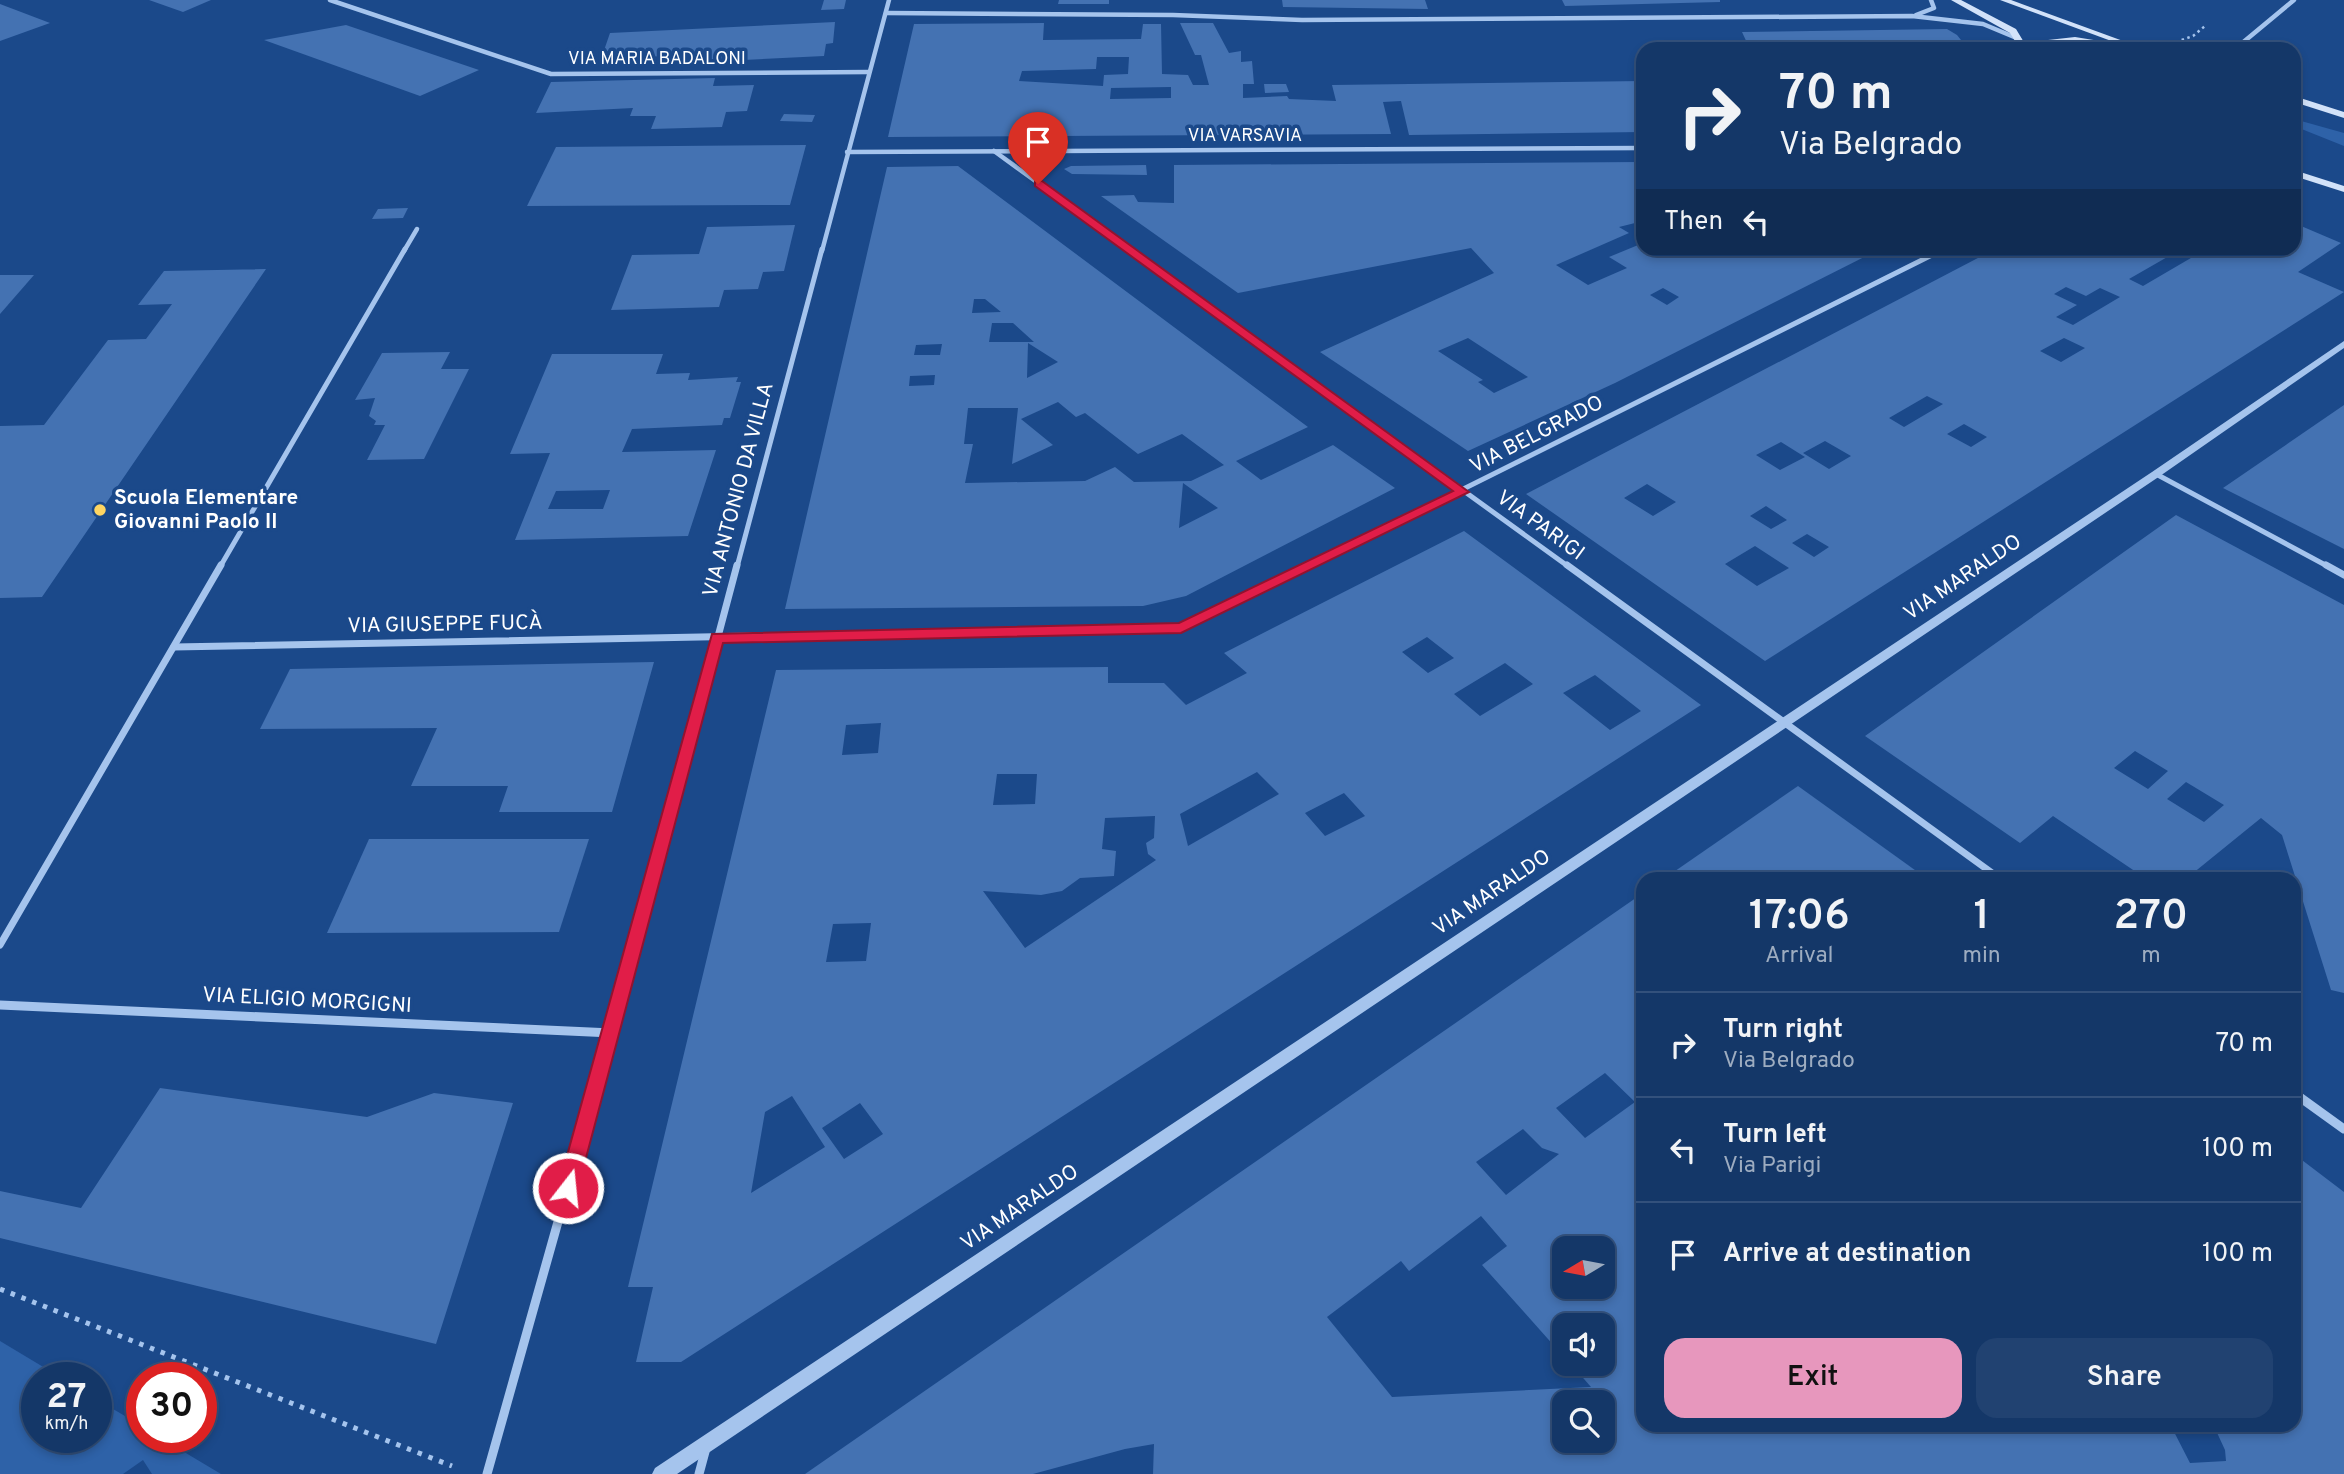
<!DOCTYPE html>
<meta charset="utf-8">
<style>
:root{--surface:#143768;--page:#214271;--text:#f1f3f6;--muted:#9dacc0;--line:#33517c;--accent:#e797bd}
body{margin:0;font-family:Overpass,sans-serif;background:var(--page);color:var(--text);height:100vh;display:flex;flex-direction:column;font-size:26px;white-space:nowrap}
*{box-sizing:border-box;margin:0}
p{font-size:23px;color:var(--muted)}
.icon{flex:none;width:38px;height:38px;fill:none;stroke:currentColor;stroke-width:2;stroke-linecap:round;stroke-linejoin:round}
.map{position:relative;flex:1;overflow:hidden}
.drawer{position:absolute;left:1636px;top:872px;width:665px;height:560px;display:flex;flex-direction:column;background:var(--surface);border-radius:21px;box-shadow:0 4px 10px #0003,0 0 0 2px var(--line)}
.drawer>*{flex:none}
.banner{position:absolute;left:1636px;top:42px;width:665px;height:214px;border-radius:21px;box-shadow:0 4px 10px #0003,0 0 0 2px var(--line);background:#143768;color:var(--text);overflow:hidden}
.needle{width:46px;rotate:260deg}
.tools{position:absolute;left:1552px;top:1236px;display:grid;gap:14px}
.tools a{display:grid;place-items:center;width:63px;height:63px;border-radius:14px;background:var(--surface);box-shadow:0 4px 10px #0003,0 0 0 2px var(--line);font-size:35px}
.speed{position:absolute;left:21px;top:1362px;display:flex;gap:14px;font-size:35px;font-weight:700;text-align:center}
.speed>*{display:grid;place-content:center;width:91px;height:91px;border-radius:50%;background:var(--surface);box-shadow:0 4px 10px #0003,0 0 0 2px var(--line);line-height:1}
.speed small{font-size:18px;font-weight:400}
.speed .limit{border:10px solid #d22;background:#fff;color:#111}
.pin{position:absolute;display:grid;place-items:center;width:60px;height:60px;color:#fff;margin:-72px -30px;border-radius:50% 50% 50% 0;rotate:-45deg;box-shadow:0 0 7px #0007}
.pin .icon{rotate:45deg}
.me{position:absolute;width:77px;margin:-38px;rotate:16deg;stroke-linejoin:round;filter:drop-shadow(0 0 5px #0008)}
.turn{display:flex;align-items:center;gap:24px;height:147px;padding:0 28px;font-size:32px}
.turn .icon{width:91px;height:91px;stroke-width:2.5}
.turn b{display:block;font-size:49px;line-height:60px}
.then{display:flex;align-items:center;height:66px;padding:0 28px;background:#0003;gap:14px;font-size:26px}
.eta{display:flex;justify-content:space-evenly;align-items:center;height:119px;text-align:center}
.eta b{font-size:42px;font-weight:600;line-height:49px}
.action{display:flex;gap:14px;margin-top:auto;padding:14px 28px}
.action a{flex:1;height:80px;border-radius:21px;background:var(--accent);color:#111;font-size:28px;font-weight:600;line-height:80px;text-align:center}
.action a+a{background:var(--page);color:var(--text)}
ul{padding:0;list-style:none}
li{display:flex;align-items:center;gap:21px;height:105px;padding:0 28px;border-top:2px solid var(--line)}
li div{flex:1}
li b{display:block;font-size:26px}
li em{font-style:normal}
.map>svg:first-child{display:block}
.green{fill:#2e62a8}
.building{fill:#4472b2;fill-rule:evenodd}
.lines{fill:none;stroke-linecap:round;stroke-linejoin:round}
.path-far1{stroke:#a5c4ed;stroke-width:2.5;stroke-dasharray:2.5 3.5;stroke-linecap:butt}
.path{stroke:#a5c4ed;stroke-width:5;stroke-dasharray:4.5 7;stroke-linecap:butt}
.minor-far3{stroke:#a5c4ed;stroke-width:4.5}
.minor-far2{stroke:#a5c4ed;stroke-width:5}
.minor-far1{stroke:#a5c4ed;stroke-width:7}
.minor{stroke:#a5c4ed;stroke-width:9}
.tertiary{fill:#a5c4ed;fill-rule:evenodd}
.secondary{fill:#d2e2f9;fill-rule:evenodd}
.route{fill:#e11d48;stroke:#92132f;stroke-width:2}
.poi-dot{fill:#fed562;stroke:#1b498a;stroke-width:2.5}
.labels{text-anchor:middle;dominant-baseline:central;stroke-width:7;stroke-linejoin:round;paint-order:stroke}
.far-street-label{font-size:18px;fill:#fff;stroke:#1b498a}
.street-label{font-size:21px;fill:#fff;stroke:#1b498a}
.poi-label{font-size:21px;font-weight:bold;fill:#fff;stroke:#1b498a;text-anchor:start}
</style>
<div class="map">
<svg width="2344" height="1474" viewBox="0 0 2344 1474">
<rect width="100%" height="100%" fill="#1b498a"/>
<g class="green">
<polygon points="2294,119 2344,133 2344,146 2294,126"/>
<polygon points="0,1341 60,1377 37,1377 37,1437 96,1437 96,1399 142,1426 142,1437 159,1437 221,1474 152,1474 143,1460 123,1474 0,1474"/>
</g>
<g class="building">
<polygon points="149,0 211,0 183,12"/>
<polygon points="824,0 846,0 844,9 821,10"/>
<polygon points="1059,0 1109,0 1109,4 1058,4"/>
<polygon points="1282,0 1425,0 1428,9 1283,7"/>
<polygon points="1562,0 1720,0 1720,2 1565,6"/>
<polygon points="0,4 50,23 0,41"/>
<polygon points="835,22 833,43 826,44 824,56 663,64 665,56 601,59 610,33"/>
<path d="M 1044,23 L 1043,40 L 1141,39 L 1143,24 L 1161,24 L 1162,74 L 1188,75 L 1193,85 L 1209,85 L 1201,55 L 1195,55 L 1180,23 L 1213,23 L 1229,53 L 1241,51 L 1241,62 L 1252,61 L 1254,84 L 1243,84 L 1243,98 L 1287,96 L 1289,99 L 1336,101 L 1332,85 L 1643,81 L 1643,132 L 1409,135 L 1401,101 L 1383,102 L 1391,134 L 888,137 L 914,24 ZM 1097,57 L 1129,57 L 1128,74 L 1104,75 L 1103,86 L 1019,81 L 1022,71 L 1096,69 ZM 1171,87 L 1171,98 L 1110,99 L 1111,88 Z"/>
<polygon points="346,25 479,70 420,96 264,40"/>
<polygon points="1947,29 1957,35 1965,45 1980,49 1696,49 1695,46 1748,45 1742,32"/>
<polygon points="715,78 713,86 754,85 747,111 726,112 722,127 651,129 656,116 630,116 633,108 536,113 551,82"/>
<polygon points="1264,84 1286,84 1289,92 1265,93"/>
<polygon points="784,114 815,115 812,122 780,121"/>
<polygon points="806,145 790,205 527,206 556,147"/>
<path d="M 1643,162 L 1643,221 L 1619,227 L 1629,233 L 1556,265 L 1588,285 L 1627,268 L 1609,257 L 1643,243 L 1643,248 L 1882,248 L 1615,383 L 1468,451 L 1320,352 L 1494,273 L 1471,248 L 1238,293 L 1101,196 L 1134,195 L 1138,202 L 1174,203 L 1174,165 ZM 1663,288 L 1679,297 L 1667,305 L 1650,295 ZM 1468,338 L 1528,377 L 1494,393 L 1478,382 L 1483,380 L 1438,351 Z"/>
<polygon points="1146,165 1147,175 1072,174 1064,169 1071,166"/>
<path d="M 958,166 L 1308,427 L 1236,461 L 1261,480 L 1333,445 L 1395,488 L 1186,596 L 1143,606 L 785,609 L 887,167 ZM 974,299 L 985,299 L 1001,312 L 972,313 ZM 992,323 L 1013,323 L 1034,342 L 989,342 ZM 1028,343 L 1058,362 L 1027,378 ZM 942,344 L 940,355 L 914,355 L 916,345 ZM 935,375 L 934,385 L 909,386 L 910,376 ZM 1058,402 L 1076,417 L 1085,413 L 1138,454 L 1182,434 L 1224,465 L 1191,481 L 1134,482 L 1115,467 L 1085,481 L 965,483 L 973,444 L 964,444 L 968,408 L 1018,408 L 1012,464 L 1053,445 L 1021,419 ZM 1183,483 L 1218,508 L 1179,528 Z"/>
<polygon points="408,208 403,218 372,219 378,209"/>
<path d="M 2294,223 L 2341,243 L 2298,272 L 2344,292 L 1765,661 L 1526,494 L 1997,248 L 2183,248 L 2129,279 L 2143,286 L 2208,248 L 2294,248 ZM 2066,287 L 2086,296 L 2100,288 L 2120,297 L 2073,325 L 2056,317 L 2077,305 L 2054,294 ZM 2064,338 L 2085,348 L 2061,362 L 2040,351 ZM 1927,396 L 1943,404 L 1904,427 L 1889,418 ZM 1964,424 L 1987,437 L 1971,447 L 1947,434 ZM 1825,441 L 1851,456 L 1829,469 L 1803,453 ZM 1781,442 L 1805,457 L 1780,470 L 1756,455 ZM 1647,484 L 1676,502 L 1653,516 L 1624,498 ZM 1766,506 L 1787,520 L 1771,529 L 1750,516 ZM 1807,534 L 1829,547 L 1814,557 L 1792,543 ZM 1755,546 L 1789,568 L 1757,586 L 1725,564 Z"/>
<polygon points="795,225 784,271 763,272 758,289 724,290 719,307 611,310 632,255 699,254 707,227"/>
<polygon points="266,269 42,597 0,598 0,426 44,425 108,340 146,339 172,304 138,305 164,271"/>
<polygon points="0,275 34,275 0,314"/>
<polygon points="450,352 441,369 469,369 424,459 367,460 385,425 374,425 376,421 369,416 375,398 355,400 382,353"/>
<path d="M 552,354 L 663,354 L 656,374 L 690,373 L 688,380 L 738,377 L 736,382 L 741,382 L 730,418 L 724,418 L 722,425 L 632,429 L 622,452 L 716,450 L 688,536 L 515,540 L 550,453 L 510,454 ZM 610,490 L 603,509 L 548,509 L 556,491 Z"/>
<polygon points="2344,405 2344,549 2223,488"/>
<path d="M 2176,515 L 2344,605 L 2344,993 L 2331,990 L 2282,835 L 2261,818 L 2187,878 L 2145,878 L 2053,816 L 2020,843 L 1865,736 ZM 2135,751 L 2168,771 L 2148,789 L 2114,768 ZM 2186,782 L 2224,805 L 2204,822 L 2167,799 Z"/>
<path d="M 1464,531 L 1701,705 L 681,1362 L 636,1362 L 653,1287 L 628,1287 L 776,670 L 1108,667 L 1108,683 L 1164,683 L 1186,705 L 1247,673 L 1224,653 ZM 1427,637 L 1454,658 L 1428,673 L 1402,652 ZM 1505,663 L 1533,684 L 1480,716 L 1454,694 ZM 1595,675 L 1641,711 L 1610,730 L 1563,693 ZM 881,723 L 878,753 L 842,755 L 846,725 ZM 1257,772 L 1279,794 L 1188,846 L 1180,814 ZM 997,774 L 1037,774 L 1035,804 L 993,805 ZM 1344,793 L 1365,816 L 1325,836 L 1305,813 ZM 1155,816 L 1154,838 L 1146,843 L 1148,854 L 1156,860 L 1025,948 L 983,891 L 1041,895 L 1062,891 L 1080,878 L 1114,876 L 1116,851 L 1102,849 L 1105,818 ZM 871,923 L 866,961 L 826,962 L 833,924 ZM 792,1096 L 825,1147 L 751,1193 L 765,1112 ZM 860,1103 L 883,1134 L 844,1159 L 822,1128 Z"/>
<polygon points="654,662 612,812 499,812 508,786 411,786 437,728 260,729 290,669"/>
<polygon points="1798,786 1926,878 1665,878"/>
<polygon points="369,839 589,839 559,932 327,933"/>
<path d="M 1643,893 L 1643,1424 L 2170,1424 L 2190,1463 L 2226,1461 L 2225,1450 L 2213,1424 L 2294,1424 L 2294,1154 L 2344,1192 L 2344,1474 L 1153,1474 L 1154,1444 L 1125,1449 L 1033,1474 L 805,1474 ZM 1605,1073 L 1635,1102 L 1585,1138 L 1556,1108 ZM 1523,1129 L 1542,1148 L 1559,1154 L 1506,1195 L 1476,1162 ZM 1481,1216 L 1507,1246 L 1482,1265 L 1564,1357 L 1564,1325 L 1603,1325 L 1603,1363 L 1570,1363 L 1591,1387 L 1392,1397 L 1327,1317 L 1401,1261 L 1409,1271 ZM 1564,1248 L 1603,1248 L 1603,1286 L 1564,1286 ZM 1564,1402 L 1603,1402 L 1603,1440 L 1564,1440 Z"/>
<polygon points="160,1088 367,1117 434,1093 513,1103 436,1344 0,1238 0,1191 81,1208"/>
</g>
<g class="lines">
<polyline class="path-far1" points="2176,42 2193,36 2205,26"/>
<polyline class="path" points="0,1289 452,1466"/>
<g class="minor-far3">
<polyline points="330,0 551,74 869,72"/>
<polyline points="886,13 1173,15 1302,20 1912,16 1983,24 2019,39"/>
<polyline points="1916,15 1934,8 1931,0"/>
<polyline points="2235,49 2294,0"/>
<polyline points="994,151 1132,251"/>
<polyline points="847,152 1643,148"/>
<polyline points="404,251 417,229"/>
<polyline points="822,251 889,0"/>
<polyline points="1941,251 1946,248"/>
</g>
<g class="minor-far2">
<polyline points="1129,249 1569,567"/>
<polyline points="2156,474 2329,567"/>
<polyline points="220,567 405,249"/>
<polyline points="737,567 822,249"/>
<polyline points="1307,567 1944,249"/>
</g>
<g class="minor-far1">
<polyline points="1567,565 1999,878"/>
<polyline points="2326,565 2344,575"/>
<polyline points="174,647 1181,628 1311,565"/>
<polyline points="0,945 221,565"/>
<polyline points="630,968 737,565"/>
</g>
<g class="minor">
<polyline points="0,1005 612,1033"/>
<polyline points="2294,1093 2344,1129"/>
<polyline points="487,1474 630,966"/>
<polyline points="699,1474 706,1448"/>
</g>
<polygon class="tertiary" points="2344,341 2344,348 2160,476 677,1474 652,1474 655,1468 2152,472"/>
<g class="secondary">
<polygon points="1951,0 1961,0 2016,29 2028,49 2020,49 2010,33"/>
<polygon points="2000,0 2011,0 2145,49 2133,49"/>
<polygon points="2075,37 2106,42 2102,44 2075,41 2054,44 2050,49 2042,49 2048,40"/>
<polygon points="2294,96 2344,112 2344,118 2294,102"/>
<polygon points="2294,170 2344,186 2344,192 2294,176"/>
</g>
</g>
<polygon class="route" points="1035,181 1042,181 1469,492 1181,633 723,643 578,1188 575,1195 568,1198 561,1195 558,1188 712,634 1179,623 1453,491 1035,186"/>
<circle class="poi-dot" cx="100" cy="510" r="7"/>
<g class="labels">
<g class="far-street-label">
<text x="657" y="59">VIA MARIA BADALONI</text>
<text x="1245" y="136">VIA VARSAVIA</text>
</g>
<g class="street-label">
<text transform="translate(1537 435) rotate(-27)">VIA BELGRADO</text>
<text transform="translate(739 490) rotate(-75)">VIA ANTONIO DA VILLA</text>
<text transform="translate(1540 526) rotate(36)">VIA PARIGI</text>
<text transform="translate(1963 578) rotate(-34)">VIA MARALDO</text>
<text transform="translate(445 625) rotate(-1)">VIA GIUSEPPE FUCÀ</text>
<text transform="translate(1492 893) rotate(-34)">VIA MARALDO</text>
<text transform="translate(307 1001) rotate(3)">VIA ELIGIO MORGIGNI</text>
<text transform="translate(1020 1208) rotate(-34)">VIA MARALDO</text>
</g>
<g class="poi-label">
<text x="114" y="498">Scuola Elementare<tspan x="114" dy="24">Giovanni Paolo II</tspan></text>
</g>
</g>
</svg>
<div class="tools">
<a><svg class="needle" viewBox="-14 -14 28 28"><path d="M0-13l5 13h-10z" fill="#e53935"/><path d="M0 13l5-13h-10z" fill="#9dacc0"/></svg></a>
<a><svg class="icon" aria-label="sound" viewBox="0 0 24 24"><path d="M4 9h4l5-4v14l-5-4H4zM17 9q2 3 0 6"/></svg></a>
<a><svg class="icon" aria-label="search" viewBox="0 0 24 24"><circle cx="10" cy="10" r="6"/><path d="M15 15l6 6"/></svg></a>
</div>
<div class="speed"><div>27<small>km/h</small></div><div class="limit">30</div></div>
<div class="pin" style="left:1038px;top:184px;background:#d93025"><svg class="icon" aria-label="arrive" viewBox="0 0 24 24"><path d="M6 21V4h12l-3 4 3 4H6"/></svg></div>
<svg class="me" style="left:568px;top:1188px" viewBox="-20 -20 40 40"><circle r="17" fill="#e11d48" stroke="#fff" stroke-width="3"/><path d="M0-11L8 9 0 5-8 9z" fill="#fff"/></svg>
<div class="banner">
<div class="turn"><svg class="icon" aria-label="right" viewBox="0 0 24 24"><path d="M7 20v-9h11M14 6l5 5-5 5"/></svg><div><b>70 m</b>Via Belgrado</div></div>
<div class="then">Then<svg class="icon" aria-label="left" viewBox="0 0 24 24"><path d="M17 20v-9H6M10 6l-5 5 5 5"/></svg></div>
</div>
<section class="drawer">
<div class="eta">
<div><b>17:06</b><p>Arrival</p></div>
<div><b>1</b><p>min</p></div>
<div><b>270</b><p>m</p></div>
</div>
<ul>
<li><svg class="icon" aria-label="right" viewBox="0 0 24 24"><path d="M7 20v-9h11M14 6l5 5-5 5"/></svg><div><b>Turn right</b><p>Via Belgrado</p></div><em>70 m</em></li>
<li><svg class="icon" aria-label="left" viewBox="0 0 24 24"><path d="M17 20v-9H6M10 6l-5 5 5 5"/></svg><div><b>Turn left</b><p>Via Parigi</p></div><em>100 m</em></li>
<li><svg class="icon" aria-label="arrive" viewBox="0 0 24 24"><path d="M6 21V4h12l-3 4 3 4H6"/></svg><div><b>Arrive at destination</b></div><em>100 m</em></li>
</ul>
<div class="action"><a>Exit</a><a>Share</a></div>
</section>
</div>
